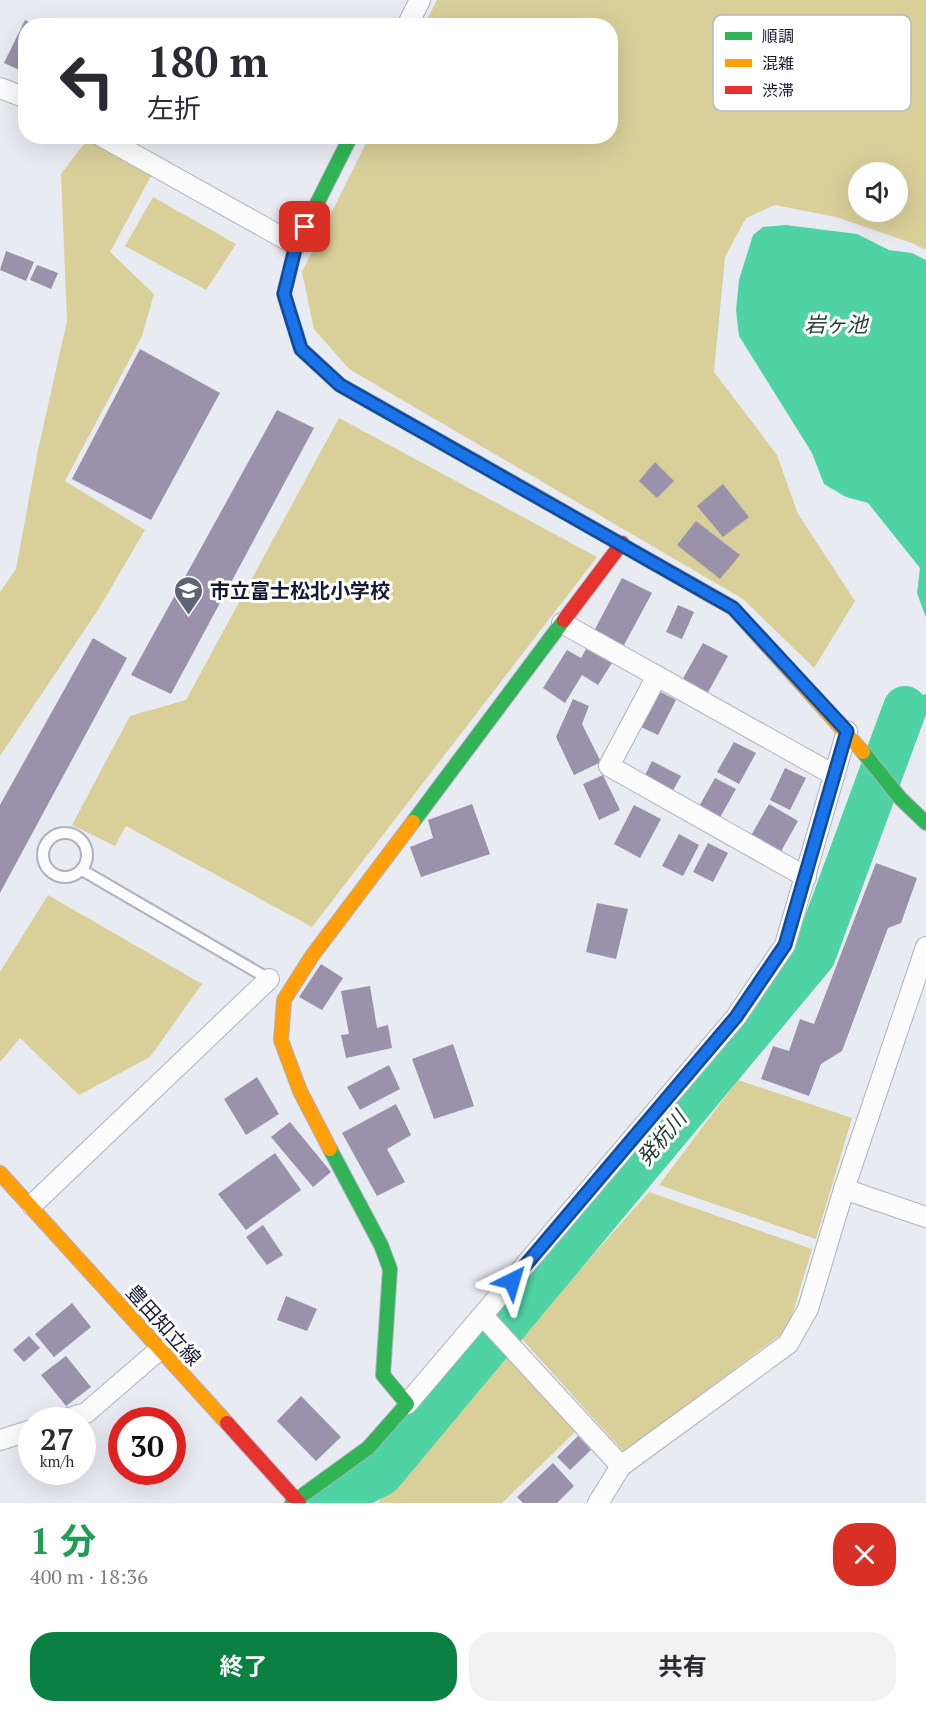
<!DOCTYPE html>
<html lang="ja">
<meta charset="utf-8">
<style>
:root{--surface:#fff;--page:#f2f2f3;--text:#2b2b33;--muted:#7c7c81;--accent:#0b8043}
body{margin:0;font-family:"PT Serif","Noto Sans JP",serif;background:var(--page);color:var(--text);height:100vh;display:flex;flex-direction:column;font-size:22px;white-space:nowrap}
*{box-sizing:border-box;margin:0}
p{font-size:20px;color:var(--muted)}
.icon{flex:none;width:33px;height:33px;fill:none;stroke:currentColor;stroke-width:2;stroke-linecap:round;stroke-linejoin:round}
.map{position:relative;height:1503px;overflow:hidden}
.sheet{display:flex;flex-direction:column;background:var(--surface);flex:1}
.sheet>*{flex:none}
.top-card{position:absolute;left:18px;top:18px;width:600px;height:126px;border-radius:24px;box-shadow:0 6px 24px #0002;background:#fff;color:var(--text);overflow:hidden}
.controls{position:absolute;left:848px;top:162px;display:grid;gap:12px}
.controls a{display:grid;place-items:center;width:60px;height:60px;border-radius:50%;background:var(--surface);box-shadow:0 6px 24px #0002;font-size:30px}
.speed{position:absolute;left:18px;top:1407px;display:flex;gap:12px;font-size:30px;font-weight:700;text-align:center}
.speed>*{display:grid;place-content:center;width:78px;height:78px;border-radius:50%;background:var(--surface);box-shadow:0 6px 24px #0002;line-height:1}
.speed small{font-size:15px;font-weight:400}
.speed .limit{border:9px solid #d22;background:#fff;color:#111}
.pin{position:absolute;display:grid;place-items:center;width:51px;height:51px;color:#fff;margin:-26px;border-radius:12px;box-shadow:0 3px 9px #0006}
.me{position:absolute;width:66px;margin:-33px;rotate:40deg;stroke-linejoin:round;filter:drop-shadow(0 0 4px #0008)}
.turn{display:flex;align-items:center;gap:21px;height:126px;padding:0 30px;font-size:27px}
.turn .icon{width:78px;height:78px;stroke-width:2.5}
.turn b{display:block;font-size:42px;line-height:51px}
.round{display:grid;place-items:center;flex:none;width:63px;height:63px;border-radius:24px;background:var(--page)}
.summary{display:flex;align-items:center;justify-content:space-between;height:102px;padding:0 30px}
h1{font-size:36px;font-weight:700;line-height:45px;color:#1e9e55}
.button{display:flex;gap:12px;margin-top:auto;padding:12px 30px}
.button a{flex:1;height:69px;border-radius:24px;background:var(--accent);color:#fff;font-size:24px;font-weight:700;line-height:69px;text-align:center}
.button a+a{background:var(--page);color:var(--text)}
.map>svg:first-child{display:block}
.green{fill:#d8cf99;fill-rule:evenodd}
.water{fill:#4fd3a5}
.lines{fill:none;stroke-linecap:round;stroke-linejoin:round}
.stream{stroke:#4fd3a5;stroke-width:8}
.river{stroke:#4fd3a5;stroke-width:44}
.building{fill:#9a91aa}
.lane-casing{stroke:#afb0c0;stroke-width:14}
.street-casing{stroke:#afb0c0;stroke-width:22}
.fast-casing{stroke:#afb0c0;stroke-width:16}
.slow-casing{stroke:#afb0c0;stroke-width:16}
.jam-casing{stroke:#afb0c0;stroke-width:16}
.lane{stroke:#fcfcfd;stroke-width:10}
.street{stroke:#fcfcfd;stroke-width:20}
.fast{stroke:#30b455;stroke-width:14}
.slow{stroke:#ff9f0a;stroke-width:14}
.jam{stroke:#e5322d;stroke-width:14}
.route-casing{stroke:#114b97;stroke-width:15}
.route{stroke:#1a73e8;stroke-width:10}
.labels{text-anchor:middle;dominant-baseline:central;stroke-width:6;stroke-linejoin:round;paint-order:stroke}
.poi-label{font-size:20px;font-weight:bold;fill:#171832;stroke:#fff;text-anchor:start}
.street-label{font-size:20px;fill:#171832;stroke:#fff}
.water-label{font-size:21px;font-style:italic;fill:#243d2f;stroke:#fff}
.key{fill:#fff;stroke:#b9bac2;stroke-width:1.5}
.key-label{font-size:16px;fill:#171832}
</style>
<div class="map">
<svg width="926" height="1503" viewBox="0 0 926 1503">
<rect width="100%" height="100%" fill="#e9ebf2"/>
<g class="green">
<path d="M 437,0 L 926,0 L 926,250 L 912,243 L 836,217 L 775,205 L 746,218 L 725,257 L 714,372 L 777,455 L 798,514 L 855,601 L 814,668 L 743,599 L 349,369 L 314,329 L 302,272 L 369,137 L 610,136 L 610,26 L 424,25 ZM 858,172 L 897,172 L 897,212 L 858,212 Z"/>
<polygon points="87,140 151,176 110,252 154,294 142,336 65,481 145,530 98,610 0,756 0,592 16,569 38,450 67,321 61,174"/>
<polygon points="153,197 236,244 206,290 125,246"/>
<polygon points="339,418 597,557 312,927 126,826 115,846 72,825 130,716 186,700"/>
<polygon points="48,895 202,984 150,1057 79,1095 20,1038 0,1062 0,972"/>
<polygon points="738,1080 852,1118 816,1239 659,1185"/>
<polygon points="649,1192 812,1249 788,1329 624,1452 520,1337"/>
<polygon points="505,1352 576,1431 502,1503 377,1503 393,1489"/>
</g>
<polygon class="water" points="786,225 857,234 889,250 912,253 926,260 926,618 917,593 920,568 868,503 846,497 824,484 812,453 739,336 736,310 739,280 753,235 763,227"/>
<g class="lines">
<polyline class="stream" points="905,708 926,698"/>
<polyline class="river" points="325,1503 381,1474 814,955 905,708"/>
</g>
<g class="building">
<polygon points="25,20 37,26 26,26 26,73 4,63"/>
<polygon points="6,251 34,262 26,281 0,270"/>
<polygon points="37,265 58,273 51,289 30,280"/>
<polygon points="140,349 220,393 151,520 72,479"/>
<polygon points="277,410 314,428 171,694 131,675"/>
<polygon points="655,462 674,481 657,498 639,481"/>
<polygon points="723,484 749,517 723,537 697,506"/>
<polygon points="696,521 740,555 720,579 677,545"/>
<polygon points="622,578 652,593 624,645 594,631"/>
<polygon points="678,605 694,612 682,639 666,632"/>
<polygon points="93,638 127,658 0,893 0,805"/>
<polygon points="703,643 728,656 706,696 681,682"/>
<polygon points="586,649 612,663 598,685 582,675 565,703 543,688 567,650 581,658"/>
<polygon points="659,691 676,700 658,735 641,727"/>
<polygon points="573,699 589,706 582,724 601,762 574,775 556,737"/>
<polygon points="734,742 756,753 739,784 717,772"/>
<polygon points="652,761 681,776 671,794 643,779"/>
<polygon points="785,768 806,778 790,810 770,800"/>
<polygon points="603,775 620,810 599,820 583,784"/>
<polygon points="715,778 736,789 718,821 697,810"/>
<polygon points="472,804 490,854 421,877 410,847 433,838 428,820"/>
<polygon points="769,804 798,821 779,855 749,839"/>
<polygon points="634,805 661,819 640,858 614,844"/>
<polygon points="679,834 699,845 683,876 662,866"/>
<polygon points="708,843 728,853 713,882 693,872"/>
<polygon points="876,863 917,878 901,923 888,928 842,1051 821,1064 809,1096 761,1079 773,1046 789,1051 800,1019 814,1024"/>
<polygon points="597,903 628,909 616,959 586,952"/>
<polygon points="321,964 343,978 322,1010 299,997"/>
<polygon points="370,986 377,1028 388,1025 392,1048 346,1058 341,1035 349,1034 341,991"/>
<polygon points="453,1044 474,1106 434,1119 412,1059"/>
<polygon points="389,1065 400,1089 360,1110 347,1087"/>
<polygon points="257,1077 279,1114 246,1135 224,1099"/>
<polygon points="396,1104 411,1135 387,1149 405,1182 377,1196 342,1133"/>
<polygon points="290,1122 331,1172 313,1187 271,1137"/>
<polygon points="275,1153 301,1190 246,1230 218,1194"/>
<polygon points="263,1225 283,1255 267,1265 246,1237"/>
<polygon points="286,1296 317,1309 307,1331 277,1320"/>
<polygon points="72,1303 91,1327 54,1357 35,1334"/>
<polygon points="29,1336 40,1348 24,1362 13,1350"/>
<polygon points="66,1356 91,1387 66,1406 41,1375"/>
<polygon points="301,1396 341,1437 316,1461 277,1421"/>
<polygon points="578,1436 591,1450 570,1470 557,1457"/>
<polygon points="553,1463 574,1486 557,1503 523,1503 517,1497"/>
</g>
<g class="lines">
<defs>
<g id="lane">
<circle cx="65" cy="855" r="22"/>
<polyline points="82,870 269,979"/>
</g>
<g id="street">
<polyline points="407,26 420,0"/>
<polyline points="0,88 26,98"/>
<polyline points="101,136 296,245"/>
<polyline points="562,623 834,775"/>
<polyline points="657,676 609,766 806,877"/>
<polyline points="844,1189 926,1217"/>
<polyline points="32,1205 269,979"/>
<polyline points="483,1316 621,1466"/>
<polyline points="407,1404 736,1017 785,945 847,731"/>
<polyline points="62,1420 86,1413 159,1350"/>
<polyline points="0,1440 32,1430"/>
<polyline points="598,1503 621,1466 788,1344 808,1309 844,1189 926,947"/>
</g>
<g id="fast">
<polyline points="351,136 296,245 284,294 301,349 340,385 478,463"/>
<polyline points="863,752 900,798 926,823"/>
<polyline points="413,822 564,620"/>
<polyline points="292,1503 368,1448 407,1404 383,1375 390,1269 381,1245 330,1149"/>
</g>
<g id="slow">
<polyline points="478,463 733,608 863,752"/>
<polyline points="330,1149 300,1091 281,1040 284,1000 312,956 413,822"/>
<polyline points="0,1173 227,1423"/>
</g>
<g id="jam">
<polyline points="564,620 622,543"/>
<polyline points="227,1423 299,1503"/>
</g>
</defs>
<use href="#lane" class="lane-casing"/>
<use href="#street" class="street-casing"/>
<use href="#fast" class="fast-casing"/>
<use href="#slow" class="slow-casing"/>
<use href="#jam" class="jam-casing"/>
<use href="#lane" class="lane"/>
<use href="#street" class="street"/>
<use href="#fast" class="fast"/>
<use href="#slow" class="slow"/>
<use href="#jam" class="jam"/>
</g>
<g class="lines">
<defs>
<polyline id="route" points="305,227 296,245 284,294 301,349 340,385 733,608 847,731 785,945 736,1017 512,1281"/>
</defs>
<use href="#route" class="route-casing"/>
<use href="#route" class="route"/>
</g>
<defs>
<symbol id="school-pin" viewBox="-11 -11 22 30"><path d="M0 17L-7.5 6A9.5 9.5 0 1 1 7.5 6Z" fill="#606275" stroke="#fff"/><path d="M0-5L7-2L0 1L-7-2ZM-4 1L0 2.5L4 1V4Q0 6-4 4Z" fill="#fff"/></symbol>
</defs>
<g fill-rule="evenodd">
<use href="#school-pin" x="172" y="574" width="33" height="45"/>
</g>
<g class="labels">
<g class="poi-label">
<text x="210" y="590">市立富士松北小学校</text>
</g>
<g class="street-label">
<text transform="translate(164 1325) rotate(48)">豊田知立線</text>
</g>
<g class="water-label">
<text x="836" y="324">岩ヶ池</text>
<text transform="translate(661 1138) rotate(-50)">発杭川</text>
</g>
</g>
<rect x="713" y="15" width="198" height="96" rx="9" class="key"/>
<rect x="725" y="32" width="27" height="8" fill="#30b455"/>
<rect x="725" y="59" width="27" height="8" fill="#ff9f0a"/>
<rect x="725" y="86" width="27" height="8" fill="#e5322d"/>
<g class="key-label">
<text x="762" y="42">順調</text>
<text x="762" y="69">混雑</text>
<text x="762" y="96">渋滞</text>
</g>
</svg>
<div class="controls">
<a><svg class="icon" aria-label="sound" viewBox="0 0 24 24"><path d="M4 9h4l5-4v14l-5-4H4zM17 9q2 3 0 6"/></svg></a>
</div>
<div class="speed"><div>27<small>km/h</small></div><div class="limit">30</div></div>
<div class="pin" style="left:305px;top:227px;background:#d93025"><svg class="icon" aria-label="arrive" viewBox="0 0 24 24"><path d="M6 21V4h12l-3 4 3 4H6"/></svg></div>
<svg class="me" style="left:512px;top:1281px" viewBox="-20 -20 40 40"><path d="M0-17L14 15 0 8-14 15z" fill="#1a73e8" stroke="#fff" stroke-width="4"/></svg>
<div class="top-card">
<div class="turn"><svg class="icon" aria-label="left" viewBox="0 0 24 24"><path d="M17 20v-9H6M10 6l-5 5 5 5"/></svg><div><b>180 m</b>左折</div></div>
</div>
</div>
<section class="sheet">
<div class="summary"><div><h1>1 分</h1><p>400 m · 18:36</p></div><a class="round" style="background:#d93025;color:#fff"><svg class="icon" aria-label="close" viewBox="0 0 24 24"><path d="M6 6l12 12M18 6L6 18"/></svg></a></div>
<div class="button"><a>終了</a><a>共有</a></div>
</section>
